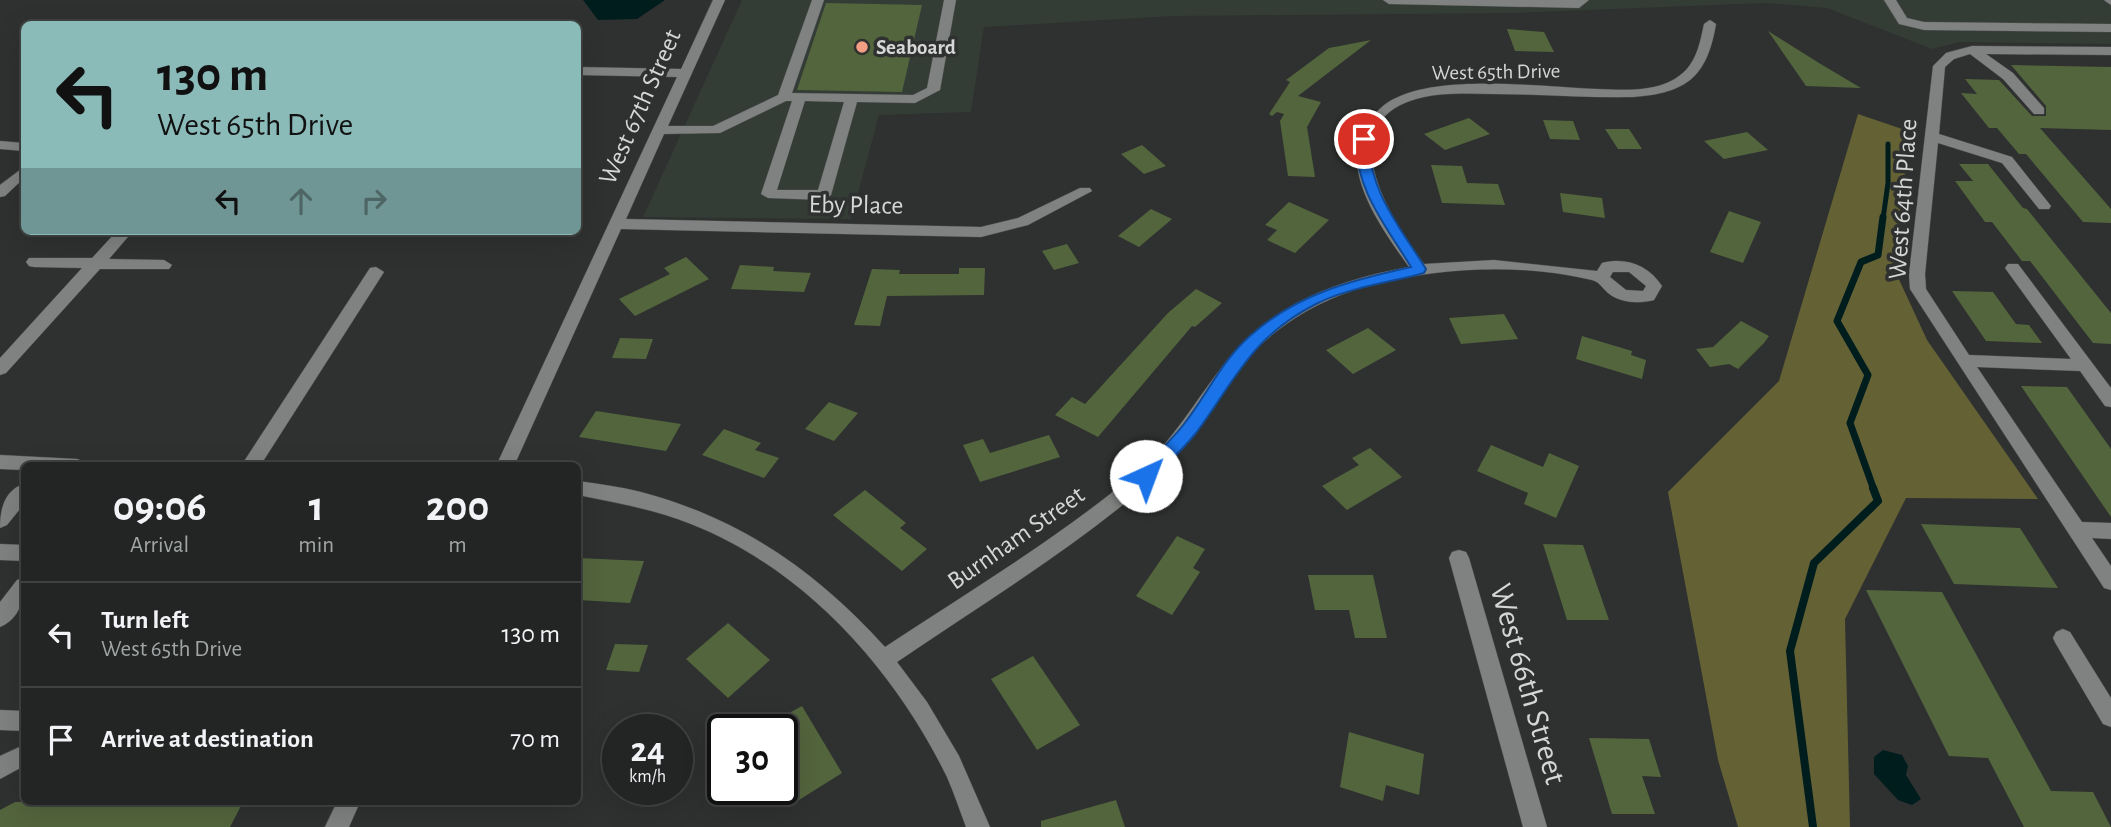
<!DOCTYPE html>
<style>
:root{--surface:#222523;--page:#2e3130;--text:#f1f3f6;--muted:#a2a5a6;--line:#3f4241}
body{margin:0;font-family:"Alegreya Sans",sans-serif;background:var(--page);color:var(--text);height:100vh;display:flex;flex-direction:column;font-size:26px;white-space:nowrap}
*{box-sizing:border-box;margin:0}
p{font-size:23px;color:var(--muted)}
.icon{flex:none;width:38px;height:38px;fill:none;stroke:currentColor;stroke-width:2;stroke-linecap:round;stroke-linejoin:round}
.map{position:relative;flex:1;overflow:hidden}
.side{position:absolute;left:21px;top:462px;width:560px;height:343px;display:flex;flex-direction:column;background:var(--surface);border-radius:10px;box-shadow:0 7px 28px #0002,0 0 0 2px var(--line)}
.side>*{flex:none}
.hud{position:absolute;left:21px;top:21px;width:560px;height:214px;border-radius:10px;box-shadow:0 7px 28px #0002,0 0 0 2px var(--line);background:#8bbbb9;color:#111;overflow:hidden}
.speed{position:absolute;left:602px;top:714px;display:flex;gap:14px;font-size:35px;font-weight:700;text-align:center}
.speed>*{display:grid;place-content:center;width:91px;height:91px;border-radius:50%;background:var(--surface);box-shadow:0 7px 28px #0002,0 0 0 2px var(--line);line-height:1}
.speed small{font-size:18px;font-weight:400}
.speed .limit{border:4px solid #111;border-radius:10px;background:#fff;color:#111}
.pin{position:absolute;display:grid;place-items:center;width:60px;height:60px;color:#fff;margin:-30px;border:4px solid #fff;border-radius:50%;box-shadow:0 2px 7px #0007}
.me{position:absolute;width:77px;margin:-38px;rotate:43deg;stroke-linejoin:round;filter:drop-shadow(0 0 5px #0008)}
.turn{display:flex;align-items:center;gap:24px;height:147px;padding:0 21px;font-size:32px}
.turn .icon{width:91px;height:91px;stroke-width:2.5}
.turn b{display:block;font-size:49px;line-height:60px}
.lanes{display:flex;align-items:center;height:66px;padding:0 21px;background:#0003;justify-content:center;gap:35px;direction:ltr}
.lanes .off{opacity:.35}
.eta{display:flex;justify-content:space-evenly;align-items:center;height:119px;text-align:center}
.eta b{font-size:42px;font-weight:700;line-height:49px}
ul{padding:0;list-style:none}
li{display:flex;align-items:center;gap:21px;height:105px;padding:0 21px;border-top:2px solid var(--line)}
li div{flex:1}
li b{display:block;font-size:26px}
li em{font-style:normal}
.map>svg:first-child{display:block}
.built{fill:#343c36}
.forest{fill:#646135}
.water{fill:#001d1e}
.lines{fill:none;stroke-linecap:round;stroke-linejoin:round}
.stream-far2{stroke:#001d1e;stroke-width:5}
.stream-far1{stroke:#001d1e;stroke-width:7}
.stream{stroke:#001d1e;stroke-width:8}
.building{fill:#53653d}
.minor-casing{stroke:#4c4e4c;stroke-width:1}
.minor{fill:#7f8280;fill-rule:evenodd}
.route{fill:#1a73e8;stroke:#114b97;stroke-width:2}
.poi-dot{fill:#f39f85;stroke:#2e312f;stroke-width:2.5}
.labels{text-anchor:middle;dominant-baseline:central;stroke-width:7;stroke-linejoin:round;paint-order:stroke}
.far-poi-label{font-size:21px;font-weight:bold;fill:#d5d6d5;stroke:#2e312f;text-anchor:start}
.far-street-label{font-size:21px;fill:#d5d6d5;stroke:#2e312f}
.street-label{font-size:26px;fill:#d5d6d5;stroke:#2e312f}
.near-street-label{font-size:32px;fill:#d5d6d5;stroke:#2e312f}
</style>
<div class="map">
<svg width="2111" height="827" viewBox="0 0 2111 827">
<rect width="100%" height="100%" fill="#2e312f"/>
<polygon class="built" points="742,0 2111,0 2111,44 1960,42 1932,49 1827,8 1766,3 1513,13 1172,16 984,27 971,112 879,115 851,219 643,217"/>
<polygon class="forest" points="1858,114 1908,131 1897,275 1927,340 2038,499 1906,498 1845,619 1850,827 1738,827 1718,760 1668,492 1779,381"/>
<g class="water">
<polygon points="583,0 665,0 637,19 598,20"/>
<polygon points="1883,750 1902,755 1908,766 1906,775 1921,799 1912,805 1898,800 1874,774 1874,757"/>
</g>
<g class="lines">
<polyline class="stream-far2" points="1883,219 1888,183 1888,144"/>
<polyline class="stream-far1" points="1874,490 1850,423 1868,375 1837,321 1861,262 1878,255 1883,217"/>
<polyline class="stream" points="1813,827 1790,651 1814,563 1878,501 1873,488"/>
</g>
<g class="building">
<polygon points="826,3 922,5 902,92 797,90"/>
<polygon points="1507,29 1544,32 1554,52 1515,51"/>
<polygon points="1768,31 1819,63 1861,88 1806,86"/>
<polygon points="1371,40 1298,96 1321,102 1307,127 1315,177 1288,176 1280,121 1284,114 1277,112 1272,116 1269,114 1290,82 1286,80 1329,48"/>
<polygon points="2011,65 2111,67 2111,130 2040,128 2111,209 2111,223 2083,222 2026,154 2019,154 1997,128 1989,128 1961,93 1977,94 1965,79 1999,80 2032,116 2046,116 2046,106"/>
<polygon points="1469,118 1490,134 1445,150 1424,134"/>
<polygon points="1543,120 1573,121 1580,140 1550,139"/>
<polygon points="1605,129 1629,129 1642,149 1618,149"/>
<polygon points="1747,132 1768,150 1724,159 1704,141"/>
<polygon points="1142,145 1166,166 1144,174 1121,154"/>
<polygon points="1959,164 1988,164 2023,208 2027,209 2111,313 2111,344 2093,343 2030,261 2022,261 1992,222 1985,222 1955,181 1973,181"/>
<polygon points="1431,165 1462,166 1467,183 1498,184 1505,205 1442,203"/>
<polygon points="1560,193 1602,198 1605,218 1563,212"/>
<polygon points="1289,202 1329,220 1295,253 1267,240 1277,230 1265,225"/>
<polygon points="1151,209 1172,219 1139,247 1118,236"/>
<polygon points="1729,211 1761,222 1743,263 1710,252"/>
<polygon points="1067,244 1079,263 1054,270 1042,251"/>
<polygon points="686,257 709,279 635,316 619,299 670,274 664,268"/>
<polygon points="740,265 774,267 773,271 811,273 804,292 731,289"/>
<polygon points="959,268 985,268 984,295 887,296 880,326 854,325 872,269 900,270 899,274 959,274"/>
<polygon points="1196,289 1222,303 1195,327 1192,326 1098,437 1055,415 1072,397 1085,404 1168,313"/>
<polygon points="1952,291 1993,292 2016,324 2029,325 2042,343 1986,341"/>
<polygon points="1504,314 1518,339 1461,344 1449,318"/>
<polygon points="1741,321 1769,336 1764,343 1738,369 1729,364 1710,367 1696,349 1713,347"/>
<polygon points="1368,328 1396,350 1353,374 1326,350"/>
<polygon points="1582,336 1632,351 1631,355 1646,360 1642,379 1576,359"/>
<polygon points="620,338 653,339 646,359 612,358"/>
<polygon points="2021,386 2067,387 2111,449 2111,517"/>
<polygon points="829,402 858,413 834,441 805,429"/>
<polygon points="596,411 681,424 666,451 579,437"/>
<polygon points="724,429 761,443 755,450 779,458 764,478 702,455"/>
<polygon points="1049,435 1060,457 980,482 963,445 983,439 990,453"/>
<polygon points="1491,445 1543,467 1549,453 1579,466 1556,518 1524,504 1528,493 1477,471"/>
<polygon points="1370,448 1402,477 1347,510 1322,486 1359,465 1352,458"/>
<polygon points="865,490 906,523 900,528 927,549 902,571 833,515"/>
<polygon points="1921,524 2020,528 2058,588 1954,584"/>
<polygon points="1177,536 1205,549 1193,568 1200,572 1172,615 1136,596"/>
<polygon points="1543,544 1583,545 1609,620 1567,620"/>
<polygon points="578,558 644,561 630,603 578,600"/>
<polygon points="1308,575 1373,575 1387,638 1355,638 1349,610 1315,610"/>
<polygon points="1866,590 1942,592 2051,791 2093,792 2111,827 2024,827 1988,758 1949,756"/>
<polygon points="728,623 770,660 728,698 686,659"/>
<polygon points="615,644 648,645 639,672 606,670"/>
<polygon points="1033,656 1080,725 1037,750 991,679"/>
<polygon points="802,706 842,773 799,800 782,771 782,717"/>
<polygon points="1349,732 1424,754 1419,795 1386,785 1383,801 1340,787"/>
<polygon points="1589,738 1649,739 1661,777 1642,776 1655,814 1612,814"/>
<polygon points="1116,800 1125,827 1041,827 1041,821"/>
<polygon points="15,802 243,802 230,827 0,827 0,810"/>
</g>
<g class="lines">
<defs>
<g id="minor">
<path d="M 713,0 L 725,0 L 668,126 L 713,126 L 778,95 L 812,0 L 824,0 L 792,93 L 913,95 L 927,88 L 944,0 L 956,0 L 940,90 L 915,103 L 857,102 L 831,195 L 824,200 L 768,198 L 761,194 L 792,101 L 786,101 L 720,133 L 664,134 L 626,219 L 981,227 L 1018,218 L 1080,188 L 1090,188 L 1092,191 L 1028,225 L 981,237 L 621,229 L 514,466 L 496,466 L 677,77 L 578,75 L 578,67 L 681,69 ZM 805,101 L 844,102 L 818,190 L 777,190 Z"/>
<polygon points="1383,0 1589,0 1579,8 1389,4"/>
<polygon points="1884,0 1896,0 1907,18 1924,22 2111,24 2111,32 1924,30 1899,24"/>
<polygon points="2104,0 2111,0 2111,5"/>
<path d="M 1710,20 L 1716,24 C 1707,77 1687,93 1633,97 C 1587,98 1540,94 1494,94 C 1471,94 1447,92 1424,97 C 1327,118 1388,216 1424,264 L 1494,260 L 1597,271 L 1602,263 C 1626,257 1648,265 1662,286 L 1654,300 C 1639,304 1620,303 1608,293 C 1602,288 1600,282 1592,280 C 1521,263 1442,267 1371,285 C 1318,299 1270,328 1236,372 C 1207,411 1185,453 1148,484 C 1070,551 982,604 897,662 L 927,702 L 959,756 L 990,827 L 966,827 C 960,811 954,793 947,777 C 894,669 805,569 691,524 C 654,509 616,503 578,495 L 578,481 C 599,484 621,487 641,492 C 742,519 816,571 885,647 C 970,591 1057,539 1135,474 C 1172,443 1195,401 1225,363 C 1271,304 1338,280 1409,267 C 1383,230 1335,167 1368,122 C 1376,112 1384,103 1396,98 C 1444,74 1543,87 1597,89 C 1621,90 1649,92 1671,81 C 1695,69 1699,48 1704,24 ZM 1613,272 L 1629,272 L 1646,286 L 1643,291 L 1626,290 L 1610,277 Z"/>
<polygon points="1972,46 2111,47 2111,55 1986,54 2013,73 2044,108 2044,114 2034,114 2003,79 1970,54 1954,59 1945,67 1939,134 2012,157 2051,206 2049,209 2039,209 2002,163 1938,143 1925,274 1926,289 1969,355 2071,359 2005,268 2008,264 2018,264 2111,388 2111,407 2105,406 2080,371 1977,367 2082,522 2111,523 2111,539 2092,538 2111,566 2111,590 2104,588 1910,289 1909,274 1933,66 1946,53"/>
<polygon points="0,141 24,143 24,151 0,149"/>
<polygon points="24,167 24,178 5,196 0,197 0,185"/>
<polygon points="117,231 133,231 109,259 164,260 172,265 169,269 100,269 6,373 0,375 0,358 82,268 34,267 29,266 26,262 29,258 92,258"/>
<polygon points="376,267 384,272 260,466 241,466 370,268"/>
<polygon points="0,455 77,459 83,461 86,466 24,466 24,470 0,469"/>
<path d="M 24,484 L 24,504 L 7,525 L 0,528 C 0,510 4,490 24,484 Z"/>
<polygon points="0,544 24,545 24,561 0,560"/>
<polygon points="1459,550 1466,552 1469,558 1547,827 1523,827 1449,558 1452,552"/>
<path d="M 24,578 C 26,596 20,619 0,627 L 0,602 L 17,580 Z"/>
<polygon points="2063,629 2070,632 2111,698 2111,727 2103,724 2056,644 2053,638 2056,632"/>
<polygon points="0,710 24,711 24,731 0,730"/>
<polygon points="24,745 24,766 0,779 0,756"/>
<polygon points="337,802 360,802 349,827 325,827"/>
</g>
</defs>
<use href="#minor" class="minor-casing"/>
<use href="#minor" class="minor"/>
</g>
<path class="route" d="M 1364,135 L 1370,139 C 1366,188 1402,230 1426,269 L 1424,273 C 1388,283 1350,287 1316,304 C 1251,337 1236,379 1196,433 C 1183,449 1166,465 1152,480 L 1140,480 L 1137,476 L 1140,471 C 1154,456 1171,441 1184,424 C 1207,395 1222,360 1251,335 C 1297,294 1352,280 1411,267 C 1387,227 1353,187 1357,139 Z"/>
<circle class="poi-dot" cx="862" cy="47" r="7"/>
<g class="labels">
<g class="far-poi-label">
<text x="876" y="47">Seaboard</text>
</g>
<g class="far-street-label">
<text transform="translate(1496 72) rotate(-1)">West 65th Drive</text>
</g>
<g class="street-label">
<text transform="translate(640 107) rotate(-66)">West 67th Street</text>
<text transform="translate(1903 199) rotate(-86)">West 64th Place</text>
<text transform="translate(856 205) rotate(1)">Eby Place</text>
<text transform="translate(1016 538) rotate(-35)">Burnham Street</text>
</g>
<g class="near-street-label">
<text transform="translate(1528 684) rotate(74)">West 66th Street</text>
</g>
</g>
</svg>
<div class="speed"><div>24<small>km/h</small></div><div class="limit">30</div></div>
<div class="pin" style="left:1364px;top:139px;background:#d93025"><svg class="icon" aria-label="arrive" viewBox="0 0 24 24"><path d="M6 21V4h12l-3 4 3 4H6"/></svg></div>
<svg class="me" style="left:1146px;top:476px" viewBox="-20 -20 40 40"><circle r="19" fill="#fff"/><path d="M0-13L10 11 0 6-10 11z" fill="#1a73e8"/></svg>
<div class="hud">
<div class="turn"><svg class="icon" aria-label="left" viewBox="0 0 24 24"><path d="M17 20v-9H6M10 6l-5 5 5 5"/></svg><div><b>130 m</b>West 65th Drive</div></div>
<div class="lanes"><svg class="icon" aria-label="left" viewBox="0 0 24 24"><path d="M17 20v-9H6M10 6l-5 5 5 5"/></svg><svg class="icon off" aria-label="ahead" viewBox="0 0 24 24"><path d="M12 20V5M6 11l6-6 6 6"/></svg><svg class="icon off" aria-label="right" viewBox="0 0 24 24"><path d="M7 20v-9h11M14 6l5 5-5 5"/></svg></div>
</div>
<section class="side">
<div class="eta">
<div><b>09:06</b><p>Arrival</p></div>
<div><b>1</b><p>min</p></div>
<div><b>200</b><p>m</p></div>
</div>
<ul>
<li><svg class="icon" aria-label="left" viewBox="0 0 24 24"><path d="M17 20v-9H6M10 6l-5 5 5 5"/></svg><div><b>Turn left</b><p>West 65th Drive</p></div><em>130 m</em></li>
<li><svg class="icon" aria-label="arrive" viewBox="0 0 24 24"><path d="M6 21V4h12l-3 4 3 4H6"/></svg><div><b>Arrive at destination</b></div><em>70 m</em></li>
</ul>
</section>
</div>
